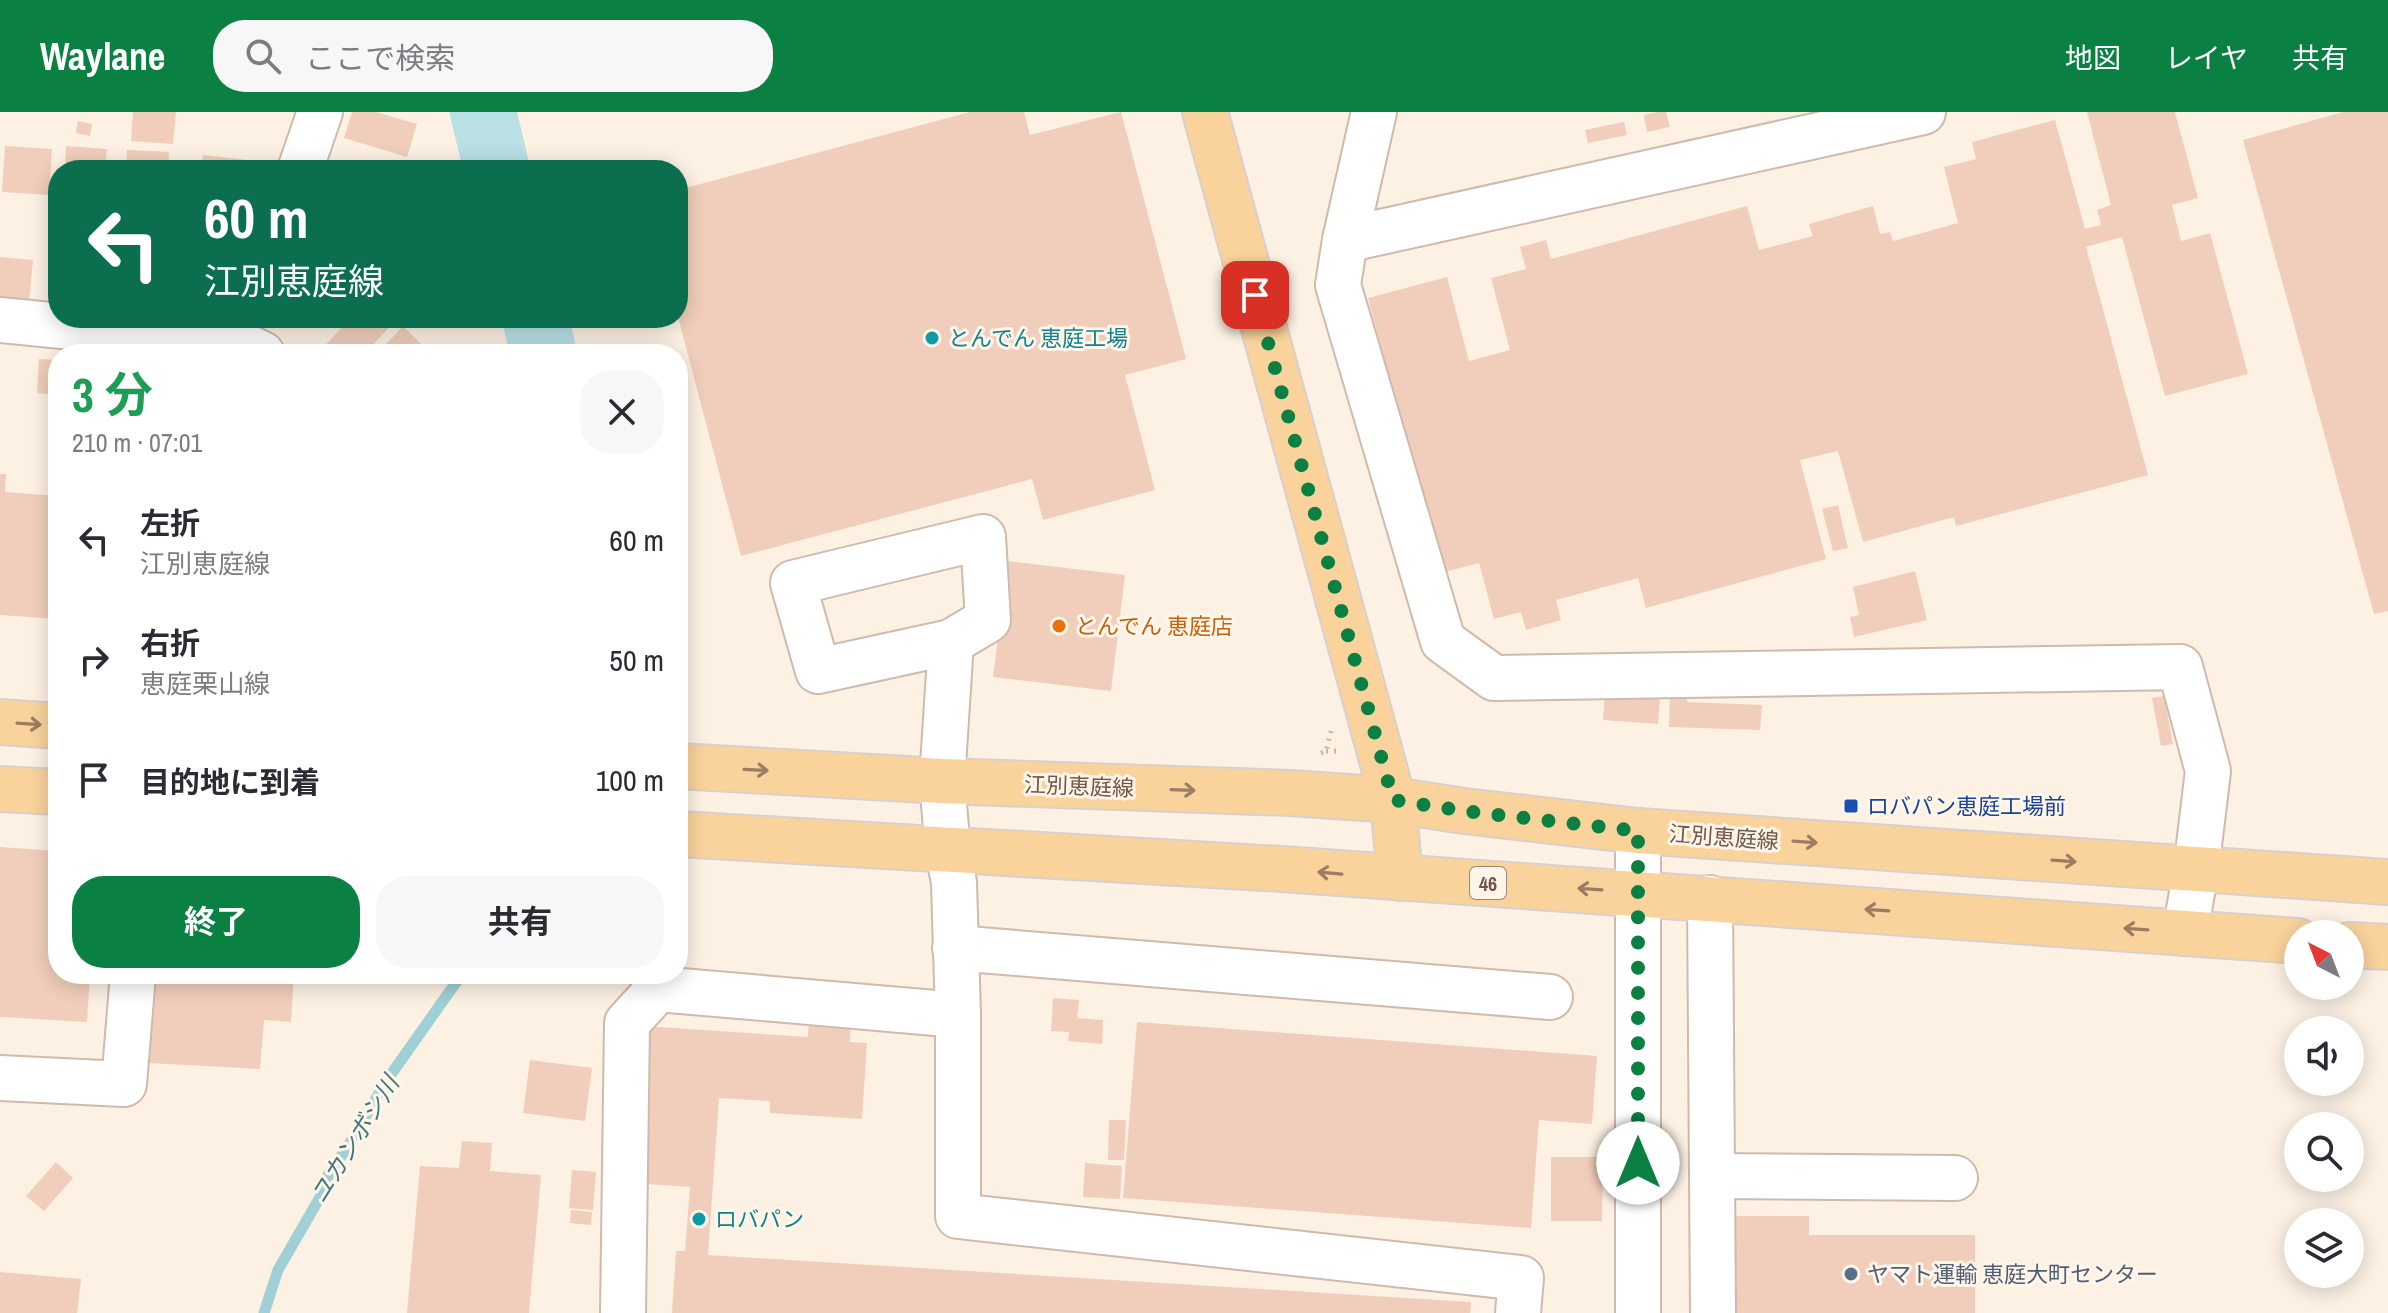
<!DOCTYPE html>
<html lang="ja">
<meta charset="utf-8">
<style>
:root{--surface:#fff;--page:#f7f7f7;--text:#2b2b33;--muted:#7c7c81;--accent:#0b8043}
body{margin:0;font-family:"Archivo Narrow","Noto Sans JP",sans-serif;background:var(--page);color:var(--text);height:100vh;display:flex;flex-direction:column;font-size:30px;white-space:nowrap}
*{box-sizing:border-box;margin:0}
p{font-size:26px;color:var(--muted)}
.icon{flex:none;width:44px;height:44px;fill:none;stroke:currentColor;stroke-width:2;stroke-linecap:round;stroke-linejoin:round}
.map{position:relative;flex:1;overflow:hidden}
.panel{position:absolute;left:48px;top:232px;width:640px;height:640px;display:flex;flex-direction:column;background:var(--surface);border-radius:32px;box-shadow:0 4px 20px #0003}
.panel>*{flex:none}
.hud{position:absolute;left:48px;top:48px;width:640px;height:168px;border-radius:32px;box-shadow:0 4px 20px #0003;background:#0b6e4f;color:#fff;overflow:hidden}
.needle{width:52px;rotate:318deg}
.fabs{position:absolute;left:2284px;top:808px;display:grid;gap:16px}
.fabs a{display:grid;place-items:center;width:80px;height:80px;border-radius:50%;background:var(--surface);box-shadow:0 4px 20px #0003;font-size:40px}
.pin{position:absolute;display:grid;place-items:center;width:68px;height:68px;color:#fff;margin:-34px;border-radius:16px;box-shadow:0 4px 12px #0006}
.me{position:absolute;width:88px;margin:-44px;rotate:0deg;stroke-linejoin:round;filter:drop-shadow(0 0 6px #0008)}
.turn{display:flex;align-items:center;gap:28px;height:168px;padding:0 24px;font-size:36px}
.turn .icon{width:104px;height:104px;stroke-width:2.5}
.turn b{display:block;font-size:56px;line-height:68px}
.round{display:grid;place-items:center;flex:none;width:84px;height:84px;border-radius:32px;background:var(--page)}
.summary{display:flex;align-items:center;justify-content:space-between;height:136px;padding:0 24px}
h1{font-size:48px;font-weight:700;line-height:60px;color:#1e9e55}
.button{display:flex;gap:16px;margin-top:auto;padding:16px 24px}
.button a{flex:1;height:92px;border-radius:32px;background:var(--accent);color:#fff;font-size:32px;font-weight:700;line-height:92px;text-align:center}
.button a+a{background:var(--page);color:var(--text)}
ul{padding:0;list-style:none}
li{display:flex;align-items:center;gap:24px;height:120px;padding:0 24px}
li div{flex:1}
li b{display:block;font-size:30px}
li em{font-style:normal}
header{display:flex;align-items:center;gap:48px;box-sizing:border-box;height:112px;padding:0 40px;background:var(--accent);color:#fff}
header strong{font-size:38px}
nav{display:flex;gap:44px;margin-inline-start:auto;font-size:28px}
.search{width:560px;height:72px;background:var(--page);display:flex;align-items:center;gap:20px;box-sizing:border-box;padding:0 28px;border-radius:32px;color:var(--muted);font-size:30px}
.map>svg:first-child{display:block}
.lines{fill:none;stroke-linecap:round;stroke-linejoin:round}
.stream{stroke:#9ed0d6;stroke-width:11}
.river{stroke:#b8e0e5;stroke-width:66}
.building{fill:#f1cebb}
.minor-casing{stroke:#cfbaad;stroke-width:48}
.major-casing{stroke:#d8d0cc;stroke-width:48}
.path{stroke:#d5b19e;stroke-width:5;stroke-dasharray:2 6;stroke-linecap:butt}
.minor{stroke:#fff;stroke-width:44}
.major{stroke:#fad39c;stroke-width:44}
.oneway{stroke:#9c7c62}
.route{stroke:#0b8043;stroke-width:14;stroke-dasharray:0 25.2}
.culture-dot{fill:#0f9aa8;stroke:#fff5e9;stroke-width:3}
.food-dot{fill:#e8710a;stroke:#fff5e9;stroke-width:3}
.transit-dot{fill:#1a4fb4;stroke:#fff5e9;stroke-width:3}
.service-dot{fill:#5c6f8a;stroke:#fff5e9;stroke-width:3}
.labels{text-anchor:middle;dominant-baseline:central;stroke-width:6;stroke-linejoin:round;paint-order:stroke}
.shield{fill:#fff5e9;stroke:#9d8679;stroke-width:2}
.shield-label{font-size:20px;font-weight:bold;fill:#735649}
.culture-label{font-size:22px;fill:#0d838f;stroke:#fff5e9;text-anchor:start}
.food-label{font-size:22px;fill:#c56008;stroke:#fff5e9;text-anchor:start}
.street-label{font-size:22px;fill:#735649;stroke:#fff5e9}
.transit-label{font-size:22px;fill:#164399;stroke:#fff5e9;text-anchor:start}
.service-label{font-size:22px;fill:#4e5e75;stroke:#fff5e9;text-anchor:start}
.water-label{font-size:24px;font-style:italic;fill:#40777f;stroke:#fff5e9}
</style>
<header>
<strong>Waylane</strong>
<div class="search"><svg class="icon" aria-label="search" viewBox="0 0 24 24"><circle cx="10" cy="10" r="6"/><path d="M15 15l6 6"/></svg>ここで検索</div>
<nav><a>地図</a><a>レイヤ</a><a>共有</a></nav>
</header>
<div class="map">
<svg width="2388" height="1201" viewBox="0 0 2388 1201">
<rect width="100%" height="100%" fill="#fcf1e3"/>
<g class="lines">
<polyline class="stream" points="264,1201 278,1158 323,1080 329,1061 347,1036 387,968 462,862"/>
<g class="river">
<polyline points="483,0 497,58"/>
<polyline points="535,206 544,242"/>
</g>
</g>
<g class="building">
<polygon points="133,0 176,0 173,32 131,29"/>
<polygon points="352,0 376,0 417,12 407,45 344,26"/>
<polygon points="970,0 1024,0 1030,23 1121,0 1186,247 1125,263 1155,378 1043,408 1032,367 741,444 678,205 678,78"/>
<polygon points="1657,0 1666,0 1670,15 1647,20 1644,3"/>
<polygon points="2087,0 2175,0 2198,86 2172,93 2181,129 2210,121 2248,262 2165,284 2122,125 2086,135 2148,363 1956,414 1954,405 1863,430 1838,339 1800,348 1826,447 1646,496 1638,466 1556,488 1561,508 1526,518 1521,500 1494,507 1479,451 1441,461 1368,186 1447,165 1469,249 1510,238 1491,166 1526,157 1520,135 1546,128 1551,147 1747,94 1759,138 1813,124 1809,112 1873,94 1880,122 1890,120 1893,129 1958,111 1944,55 1976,47 1972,30 2055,8 2085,117 2101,113 2097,98 2111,93"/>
<polygon points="2343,0 2388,0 2388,499 2374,502 2243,28"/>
<polygon points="78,9 92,12 90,24 76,21"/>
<polygon points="1624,10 1627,23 1588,31 1585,18"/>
<polygon points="5,34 52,37 49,83 2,80"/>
<polygon points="66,34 107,37 105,58 65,58"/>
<polygon points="127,38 169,40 168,58 126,58"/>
<polygon points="203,43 257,49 256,58 201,58"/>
<polygon points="0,145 33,148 29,189 0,186"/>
<polygon points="351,206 398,206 364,242 317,242"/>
<polygon points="403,214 427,238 423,242 377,242"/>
<polygon points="39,247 58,248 58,283 37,281"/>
<polygon points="0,362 6,362 5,380 58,384 58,507 0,503"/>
<polygon points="1838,393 1848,436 1833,439 1822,397"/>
<polygon points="1008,449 1125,463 1111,579 993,565"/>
<polygon points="1915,459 1927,508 1854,525 1850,505 1859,503 1853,475"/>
<polygon points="1605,581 1660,586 1658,612 1603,608"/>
<polygon points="1670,582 1688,583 1687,590 1762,593 1760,618 1669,615"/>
<polygon points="2164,584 2173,632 2161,634 2152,586"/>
<polygon points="0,735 58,739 58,862 90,862 87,910 0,905"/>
<polygon points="155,862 294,862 291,910 264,908 260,957 149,951"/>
<polygon points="1053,886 1079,888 1077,906 1103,908 1102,932 1068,929 1069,920 1051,919"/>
<polygon points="809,906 851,908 850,930 867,931 862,1007 770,1001 770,989 719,986 708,1143 1471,1190 1470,1201 672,1201 676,1139 685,1139 690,1075 633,1071 643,914 808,925"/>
<polygon points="1137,910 1597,944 1592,1012 1539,1008 1531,1116 1123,1086"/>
<polygon points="530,948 592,956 585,1009 523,1001"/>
<polygon points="1109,1008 1126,1008 1124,1048 1108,1048"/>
<polygon points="462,1029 492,1031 490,1059 541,1063 529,1201 407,1201 420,1054 459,1056"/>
<polygon points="1551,1045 1603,1045 1602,1109 1551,1109"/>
<polygon points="56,1050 73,1066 44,1099 26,1084"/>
<polygon points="1085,1051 1122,1054 1120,1087 1083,1085"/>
<polygon points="572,1058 596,1060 593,1098 569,1096"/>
<polygon points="571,1098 592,1100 591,1113 570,1111"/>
<polygon points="1726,1104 1809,1104 1809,1123 1975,1123 1975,1201 1726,1201"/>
<polygon points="0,1160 81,1167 77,1201 0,1201"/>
</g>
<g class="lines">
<defs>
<g id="minor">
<polyline points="1374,0 1345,128 1338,173 1443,529 1494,566 2180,555 2208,659 2196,758 2185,821"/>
<polyline points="300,58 320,0"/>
<polyline points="1345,128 1923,0"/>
<polyline points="0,208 242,232 262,242"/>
<polygon points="983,425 988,508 951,530 818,559 793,471"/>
<polyline points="951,530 942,669 948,739 954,771 958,903"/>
<polyline points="1710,786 1713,1201"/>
<polyline points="955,836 1550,885"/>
<polyline points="0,966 124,972 133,862"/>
<polyline points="1712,1064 1955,1066"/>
<polyline points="623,1201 627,911 658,877 958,903 958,1104 1521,1166 1518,1201"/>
<polyline points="1638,1201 1638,719"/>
</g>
<g id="major">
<polyline points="1205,0 1393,688 1400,766"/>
<polyline points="0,610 58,614"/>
<polyline points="678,654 942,669 1290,681 1393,688 1464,699 1638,719 2388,770"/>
<polyline points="0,677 58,680"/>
<polyline points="678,722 1282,757 2298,829"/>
<polyline points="2350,833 2388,835"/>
</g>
</defs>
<use href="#minor" class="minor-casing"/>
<use href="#major" class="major-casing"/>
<g class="path">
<polyline points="1326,639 1341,639"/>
<polyline points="1321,641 1326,639 1331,619"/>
</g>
<use href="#minor" class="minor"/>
<use href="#major" class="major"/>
</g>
<defs><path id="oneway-shaft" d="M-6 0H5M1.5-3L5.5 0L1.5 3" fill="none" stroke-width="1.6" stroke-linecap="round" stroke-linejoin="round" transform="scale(2)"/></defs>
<g class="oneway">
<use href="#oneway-shaft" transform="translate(29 612) rotate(4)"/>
<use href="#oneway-shaft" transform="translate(756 658) rotate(3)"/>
<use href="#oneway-shaft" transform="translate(1183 678) rotate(2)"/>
<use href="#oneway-shaft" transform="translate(1805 730) rotate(4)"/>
<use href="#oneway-shaft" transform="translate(2064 749) rotate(4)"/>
<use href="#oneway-shaft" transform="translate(1330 761) rotate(-175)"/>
<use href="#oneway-shaft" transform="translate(1590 777) rotate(-176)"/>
<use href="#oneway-shaft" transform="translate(1877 798) rotate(-176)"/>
<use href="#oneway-shaft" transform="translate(2136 817) rotate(-176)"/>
</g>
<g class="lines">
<polyline class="route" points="1255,183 1393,688 1464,699 1638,719 1638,1051"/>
</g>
<g class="culture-dot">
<circle cx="932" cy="226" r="8"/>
<circle cx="699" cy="1107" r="8"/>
</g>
<circle class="food-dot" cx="1059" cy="514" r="8"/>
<rect class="transit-dot" x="1843" y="686" width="16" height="16" rx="4"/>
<circle class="service-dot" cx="1851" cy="1162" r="8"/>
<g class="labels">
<rect class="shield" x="1470" y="755" width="36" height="32" rx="6"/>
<g class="shield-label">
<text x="1488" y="771">46</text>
</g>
<g class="culture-label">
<text x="948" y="226">とんでん 恵庭工場</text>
<text x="715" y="1107">ロバパン</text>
</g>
<g class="food-label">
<text x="1075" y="514">とんでん 恵庭店</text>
</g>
<g class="street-label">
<text transform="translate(1079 674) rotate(2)">江別恵庭線</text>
<text transform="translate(1724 725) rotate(4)">江別恵庭線</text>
</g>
<g class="transit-label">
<text x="1867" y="694">ロバパン恵庭工場前</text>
</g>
<g class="service-label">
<text x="1867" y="1162">ヤマト運輸 恵庭大町センター</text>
</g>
<g class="water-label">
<text transform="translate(354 1027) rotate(-58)">ユカンボシ川</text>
</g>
</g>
</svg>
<div class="fabs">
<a><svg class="needle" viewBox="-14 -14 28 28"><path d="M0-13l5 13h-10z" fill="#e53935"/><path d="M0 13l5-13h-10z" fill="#7c7c81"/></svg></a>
<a><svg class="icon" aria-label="sound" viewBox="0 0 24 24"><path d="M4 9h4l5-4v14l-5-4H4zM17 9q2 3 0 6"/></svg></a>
<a><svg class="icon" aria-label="search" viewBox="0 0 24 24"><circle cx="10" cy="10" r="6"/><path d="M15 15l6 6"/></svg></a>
<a><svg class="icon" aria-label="layers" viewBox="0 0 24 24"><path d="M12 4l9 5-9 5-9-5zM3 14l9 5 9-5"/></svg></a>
</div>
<div class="pin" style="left:1255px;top:183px;background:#d93025"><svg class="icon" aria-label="arrive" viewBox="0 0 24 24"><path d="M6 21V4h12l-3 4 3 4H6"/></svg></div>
<svg class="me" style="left:1638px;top:1051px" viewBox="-20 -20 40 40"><circle r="19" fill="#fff"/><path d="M0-13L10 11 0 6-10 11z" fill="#0b8043"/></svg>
<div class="hud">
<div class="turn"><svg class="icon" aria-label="left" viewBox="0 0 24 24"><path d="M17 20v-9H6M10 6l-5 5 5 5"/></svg><div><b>60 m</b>江別恵庭線</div></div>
</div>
<section class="panel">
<div class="summary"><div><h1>3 分</h1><p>210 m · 07:01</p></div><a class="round"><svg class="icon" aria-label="close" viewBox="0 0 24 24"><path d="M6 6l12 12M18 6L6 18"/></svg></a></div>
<ul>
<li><svg class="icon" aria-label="left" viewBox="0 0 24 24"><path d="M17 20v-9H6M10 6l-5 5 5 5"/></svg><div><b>左折</b><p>江別恵庭線</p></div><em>60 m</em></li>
<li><svg class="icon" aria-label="right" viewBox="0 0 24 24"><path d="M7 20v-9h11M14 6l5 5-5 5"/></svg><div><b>右折</b><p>恵庭栗山線</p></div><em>50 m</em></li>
<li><svg class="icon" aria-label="arrive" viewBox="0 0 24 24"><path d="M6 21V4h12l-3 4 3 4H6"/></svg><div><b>目的地に到着</b></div><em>100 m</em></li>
</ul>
<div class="button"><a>終了</a><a>共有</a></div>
</section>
</div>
